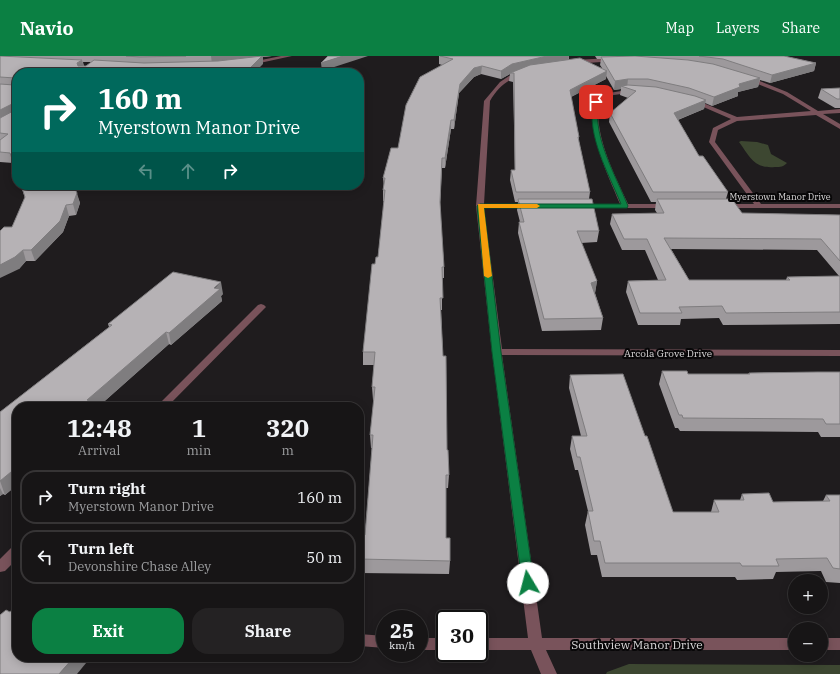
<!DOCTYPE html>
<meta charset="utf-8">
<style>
:root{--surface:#171516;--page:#242223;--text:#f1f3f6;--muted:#9e9fa1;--line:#363435;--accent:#0b8043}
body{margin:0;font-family:"IBM Plex Serif",serif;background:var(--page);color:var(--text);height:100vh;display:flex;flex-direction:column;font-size:15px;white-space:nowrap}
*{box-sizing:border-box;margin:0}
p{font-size:13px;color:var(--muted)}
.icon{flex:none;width:22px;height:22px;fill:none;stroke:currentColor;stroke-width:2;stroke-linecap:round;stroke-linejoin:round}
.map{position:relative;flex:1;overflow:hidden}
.sheet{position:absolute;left:12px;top:346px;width:352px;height:260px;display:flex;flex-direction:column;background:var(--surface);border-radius:16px;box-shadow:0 2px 10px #0003,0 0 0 1px var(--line)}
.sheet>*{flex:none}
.guide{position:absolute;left:12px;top:12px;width:352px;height:122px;border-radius:16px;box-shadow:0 2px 10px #0003,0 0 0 1px var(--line);background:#00695c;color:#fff;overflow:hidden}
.controls{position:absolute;left:788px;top:518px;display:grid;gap:8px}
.controls a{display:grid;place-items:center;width:40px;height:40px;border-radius:50%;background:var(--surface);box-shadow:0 2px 10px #0003,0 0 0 1px var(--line);font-size:20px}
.speed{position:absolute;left:376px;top:554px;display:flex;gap:8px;font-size:20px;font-weight:700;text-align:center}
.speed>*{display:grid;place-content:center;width:52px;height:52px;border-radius:50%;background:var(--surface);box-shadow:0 2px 10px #0003,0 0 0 1px var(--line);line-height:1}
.speed small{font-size:10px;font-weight:400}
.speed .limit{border:2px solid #111;border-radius:6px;background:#fff;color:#111}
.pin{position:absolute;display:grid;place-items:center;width:34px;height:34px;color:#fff;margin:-17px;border-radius:8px;box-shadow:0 2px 6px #0006}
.me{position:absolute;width:44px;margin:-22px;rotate:352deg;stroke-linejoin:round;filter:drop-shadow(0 0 3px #0008)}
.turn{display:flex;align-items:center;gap:14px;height:84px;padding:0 20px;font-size:18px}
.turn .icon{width:52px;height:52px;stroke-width:2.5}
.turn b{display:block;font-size:28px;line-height:34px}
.lanes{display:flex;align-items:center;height:38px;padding:0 20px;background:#0003;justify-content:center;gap:20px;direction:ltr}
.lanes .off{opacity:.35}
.eta{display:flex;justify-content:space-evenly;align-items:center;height:68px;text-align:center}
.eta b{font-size:24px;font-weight:700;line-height:28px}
.action{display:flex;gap:8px;margin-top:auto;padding:8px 20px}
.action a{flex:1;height:46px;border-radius:16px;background:var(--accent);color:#fff;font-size:16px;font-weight:700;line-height:46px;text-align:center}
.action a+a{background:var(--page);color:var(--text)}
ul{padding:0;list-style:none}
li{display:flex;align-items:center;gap:12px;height:54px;margin:0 8px 6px;padding:0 12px;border:2px solid var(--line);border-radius:16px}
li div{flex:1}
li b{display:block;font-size:15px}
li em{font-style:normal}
header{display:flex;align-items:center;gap:24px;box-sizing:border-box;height:56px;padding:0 20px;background:var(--accent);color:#fff}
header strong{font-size:19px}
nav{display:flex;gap:22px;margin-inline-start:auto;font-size:14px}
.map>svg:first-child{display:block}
.green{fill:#3d4731}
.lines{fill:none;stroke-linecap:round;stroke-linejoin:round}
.minor{fill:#79535b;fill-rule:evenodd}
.wall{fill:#9d999c;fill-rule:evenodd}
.shaded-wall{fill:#7f7d7f}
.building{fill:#b6b2b5;stroke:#7f7d7f}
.route{fill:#0b8043;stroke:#07532c}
.slow{fill:#f59e0b}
.labels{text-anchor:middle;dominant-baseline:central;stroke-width:4;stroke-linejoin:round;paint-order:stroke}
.far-street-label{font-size:9px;fill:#d9d7d8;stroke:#080708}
.street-label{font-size:10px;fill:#d9d7d8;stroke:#080708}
.near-street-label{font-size:12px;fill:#d9d7d8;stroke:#080708}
</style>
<header>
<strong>Navio</strong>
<nav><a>Map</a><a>Layers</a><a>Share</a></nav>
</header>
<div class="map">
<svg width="840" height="618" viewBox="0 0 840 618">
<rect width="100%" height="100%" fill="#1f1c1e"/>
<g class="green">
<path d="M 741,85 L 757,86 L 768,89 L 771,98 L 787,107 C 783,111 781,111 775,111 C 754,113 750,101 739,86 Z"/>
<polygon points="629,608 840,609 840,618 606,618 607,616"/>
</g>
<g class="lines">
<g class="minor">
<polygon points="281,0 292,0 250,9 247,7"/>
<polygon points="613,2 616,4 615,5 573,8 570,6 573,4"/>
<path d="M 522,15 L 525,17 L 524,18 C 508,23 498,31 490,45 L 484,148 L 530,148 L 534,150 L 530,152 L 484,152 L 502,293 L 840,294 L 840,300 L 502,299 L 542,582 L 795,582 L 795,594 L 546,594 L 557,618 L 541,618 L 531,594 L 479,594 L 479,582 L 528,582 L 492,296 L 476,150 L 484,45 L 500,26 L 509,20 Z"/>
<polygon points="747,20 787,36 818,55 840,53 840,57 823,58 840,68 840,73 816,59 737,65 718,74 715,86 761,148 840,148 840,152 721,152 720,150 724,148 754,148 709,86 713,72 731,63 692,46 692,44 696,44 737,61 811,55 783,38 745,23 744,22"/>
<path d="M 633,33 L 636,35 L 635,36 L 607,40 L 598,47 C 596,84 613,115 628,148 L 668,148 L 672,150 L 668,152 L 577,152 L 576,150 L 580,148 L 620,148 C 606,114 590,83 592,46 L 603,38 Z"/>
<polygon points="261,248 264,249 266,251 264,253 167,351 156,351 258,249"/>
<polygon points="17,490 17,503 5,515 0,516 0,503 12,491"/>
<polygon points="359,578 385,580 385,592 359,590"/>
<rect x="419" y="582" width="26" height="12"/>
<rect x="821" y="582" width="19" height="12"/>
</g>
</g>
<g class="wall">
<path d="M 0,0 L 272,0 L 263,1 L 263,8 L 17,17 L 17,119 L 13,107 L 0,106 ZM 83,6 L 92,6 L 86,10 L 84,10 Z"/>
<path d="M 439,0 L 569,0 L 569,4 L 602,12 L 600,9 L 601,3 L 597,3 L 595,0 L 784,0 L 816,7 L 814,15 L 770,27 L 760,24 L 758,31 L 738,36 L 738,40 L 712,50 L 705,47 L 704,53 L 678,64 L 699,100 L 728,136 L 726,143 L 742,157 L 840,159 L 840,268 L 723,269 L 719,262 L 681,263 L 680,269 L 638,269 L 626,236 L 628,225 L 658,224 L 645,194 L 622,194 L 610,168 L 612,158 L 657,157 L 655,154 L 656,146 L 651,146 L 609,66 L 610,57 L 628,42 L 620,39 L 621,33 L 614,34 L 606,20 L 606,23 L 571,41 L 579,81 L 579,86 L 590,136 L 589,143 L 599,175 L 597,186 L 581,187 L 597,225 L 595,237 L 603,262 L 601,274 L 542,275 L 518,177 L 519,166 L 520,166 L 517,154 L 518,146 L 515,146 L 510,124 L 511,114 L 515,114 L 513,26 L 509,25 L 510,18 L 501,23 L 481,18 L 474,21 L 459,37 L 454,73 L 451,73 L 445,112 L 442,112 L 440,149 L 444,211 L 444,222 L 442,222 L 442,254 L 441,254 L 447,394 L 449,419 L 448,432 L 446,432 L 446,482 L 450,505 L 449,518 L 359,517 L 359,479 L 365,479 L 372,392 L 371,392 L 370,379 L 374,344 L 373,344 L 372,331 L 374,309 L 363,309 L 363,296 L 375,208 L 378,201 L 384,145 L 383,145 L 383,134 L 384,131 L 383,122 L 398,92 L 442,9 L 439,8 ZM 671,193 L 817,194 L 839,220 L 787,221 L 786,224 L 689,224 Z"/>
<polygon points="840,32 840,52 835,52 818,42 821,33"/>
<polygon points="21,129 73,129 80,147 76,159 69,160 63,176 35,205 26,205 19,213 12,171 25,142"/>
<polygon points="223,238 221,240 222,245 171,289 169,288 98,351 17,351 17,429 5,439 3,438 0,440 0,356 109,271 108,268"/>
<polygon points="662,315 688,318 748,318 749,317 840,316 840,381 821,381 818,376 680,375 678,372 675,372 659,328"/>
<polygon points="570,319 645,380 673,456 711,456 714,444 740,444 742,438 773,446 823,445 826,439 840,439 840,527 826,526 821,515 776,516 773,523 737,524 735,521 602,521 597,499 591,499 585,469 588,455 578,414 575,414 570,393 572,380 581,380 569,332"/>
</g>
<g class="shaded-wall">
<polygon points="211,0 272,0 263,1 263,8 254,17 245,17 212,8"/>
<polygon points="343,0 368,0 322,15 321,7"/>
<polygon points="547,0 569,0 568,6 510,17 510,18 501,23 501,15 512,8"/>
<polygon points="82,4 84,12 79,16 77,7"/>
<polygon points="816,7 814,15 770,27 772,19"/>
<polygon points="482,10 481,18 474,21 459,37 454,73 454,64 460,28 474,12"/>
<polygon points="607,15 606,23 569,42 570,34"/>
<polygon points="760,22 758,31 738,36 738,40 712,50 714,41 739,28"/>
<polygon points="628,23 627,32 621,30 621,33 614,34 615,25"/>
<polygon points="706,44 704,53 672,66 674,57"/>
<polygon points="14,47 16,56 0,65 0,54"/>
<polygon points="451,64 451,73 445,112 445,102"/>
<polygon points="77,137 80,147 76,159 73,148"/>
<polygon points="66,149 69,160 63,176 35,205 31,194"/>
<polygon points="23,194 26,205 19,213 0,222 0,209"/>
<polygon points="597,225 595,237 589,239 591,227"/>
<polygon points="221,226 223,238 221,240 222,245 171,289 169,277"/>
<polygon points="166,276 169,288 98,351 85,351 87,344"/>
<polygon points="17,411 17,429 5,439 0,425"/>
<polygon points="0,432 3,438 0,440"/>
<polygon points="74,601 91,601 77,618 59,618"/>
</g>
<g class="building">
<polygon points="0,0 82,4 77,7 78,10 86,10 94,4 144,7 218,5 262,0 245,17 17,17 17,118 10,97 0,96 0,84 8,78 0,77 0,62 15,54 15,47 14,47 0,54 0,28 14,29 16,23 15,22 0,21"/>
<polygon points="126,0 186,0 140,1"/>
<polygon points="328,0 343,0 321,7"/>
<polygon points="440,0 547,0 512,8 501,15 482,10 474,12 460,28 454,64 451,64 445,102 442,102 440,146 444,211 442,211 443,242 440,242 443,300 446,300 447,394 448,394 449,419 446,419 446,482 450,482 450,505 359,503 359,479 365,479 373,379 370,379 375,331 372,331 375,296 363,296 372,208 375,208 376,201 378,201 385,134 383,134 385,122 383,122 391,92 398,92 406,49 420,21 453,3"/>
<polygon points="635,0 688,4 713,8 760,22 739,28 740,31 714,41 689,32 648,23 628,23 615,25 601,1"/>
<polygon points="699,0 784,0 816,7 772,19 723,3"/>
<polygon points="580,2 607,15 570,34 579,81 578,81 590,136 516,136 511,114 515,114 514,17 510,17 530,9"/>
<polygon points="628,29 656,31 695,40 706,44 674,57 699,100 703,100 728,136 653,136 610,57 636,35 621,30"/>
<polygon points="840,32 840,43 837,43 821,33"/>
<polygon points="21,129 73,129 77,137 73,148 66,149 60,165 31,194 23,194 15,201 0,209 0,175 4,171 12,171 25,141"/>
<polygon points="518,143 592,143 599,175 577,175 597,225 591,227 603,262 544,263 519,166 524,166"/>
<polygon points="657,143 732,143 742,157 840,159 840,205 821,183 664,182 689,224 790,224 787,221 840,220 840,256 726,257 722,250 679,251 682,257 640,257 628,225 666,224 647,183 624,183 612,158 664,157"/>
<polygon points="173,216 221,226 214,232 220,233 169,277 166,276 87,344 92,346 85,351 17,351 17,411 0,425 0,356 112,269 108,268"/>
<polygon points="662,315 687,315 688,318 750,318 749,317 818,316 840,316 840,368 826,368 823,363 683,362 682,359 679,359"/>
<polygon points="623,318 645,380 647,380 673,456 719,456 714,444 744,444 742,438 769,437 773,446 830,445 826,439 840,439 840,513 833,512 827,502 776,503 779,510 742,510 740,507 605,507 600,485 594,485 588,455 593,455 580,401 577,401 572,380 587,380 570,319"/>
<polygon points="17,548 17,601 74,601 59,618 0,618 0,559 6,554 10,556"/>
</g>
<path class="route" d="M 596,44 L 598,46 C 593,82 615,118 628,150 L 627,152 L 484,152 L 501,296 L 534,527 L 533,531 L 528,532 L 524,531 L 522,527 L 492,296 L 477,150 L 480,148 L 621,148 C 608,116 587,81 593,46 Z"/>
<polygon class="slow" points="478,148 537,148 540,150 537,152 484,152 492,220 488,222 484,220"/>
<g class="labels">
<g class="far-street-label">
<text x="780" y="140">Myerstown Manor Drive</text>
</g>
<g class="street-label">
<text x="668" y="297">Arcola Grove Drive</text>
</g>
<g class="near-street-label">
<text x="637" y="588">Southview Manor Drive</text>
</g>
</g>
</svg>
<div class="controls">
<a>+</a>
<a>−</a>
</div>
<div class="speed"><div>25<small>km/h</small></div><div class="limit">30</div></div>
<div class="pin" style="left:596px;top:46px;background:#d93025"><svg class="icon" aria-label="arrive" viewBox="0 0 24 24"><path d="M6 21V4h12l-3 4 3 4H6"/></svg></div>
<svg class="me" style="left:528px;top:527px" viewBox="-20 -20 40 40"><circle r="19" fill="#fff"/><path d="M0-13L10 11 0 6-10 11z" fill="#0b8043"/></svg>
<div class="guide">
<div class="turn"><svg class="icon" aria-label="right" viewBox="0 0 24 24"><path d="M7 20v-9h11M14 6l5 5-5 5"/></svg><div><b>160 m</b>Myerstown Manor Drive</div></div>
<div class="lanes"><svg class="icon off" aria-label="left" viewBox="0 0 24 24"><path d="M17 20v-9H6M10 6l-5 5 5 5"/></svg><svg class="icon off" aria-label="ahead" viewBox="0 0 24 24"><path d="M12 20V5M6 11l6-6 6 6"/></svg><svg class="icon" aria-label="right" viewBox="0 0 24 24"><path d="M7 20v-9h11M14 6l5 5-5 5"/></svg></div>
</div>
<section class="sheet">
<div class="eta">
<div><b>12:48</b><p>Arrival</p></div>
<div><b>1</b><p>min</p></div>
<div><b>320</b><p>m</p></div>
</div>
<ul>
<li><svg class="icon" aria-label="right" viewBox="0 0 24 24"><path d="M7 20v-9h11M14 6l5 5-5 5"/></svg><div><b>Turn right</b><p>Myerstown Manor Drive</p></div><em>160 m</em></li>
<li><svg class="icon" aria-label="left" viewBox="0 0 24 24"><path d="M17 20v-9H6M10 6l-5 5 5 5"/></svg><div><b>Turn left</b><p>Devonshire Chase Alley</p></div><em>50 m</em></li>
</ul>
<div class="action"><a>Exit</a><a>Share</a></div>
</section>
</div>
